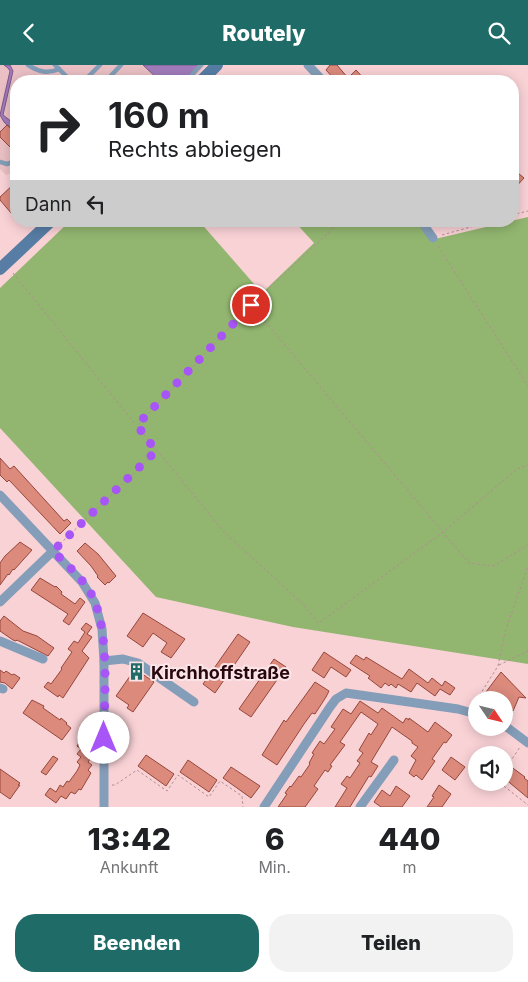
<!DOCTYPE html>
<html lang="de">
<meta charset="utf-8">
<style>
:root{--surface:#fff;--page:#f2f2f2;--text:#202124;--muted:#757577;--accent:#1f6b67}
body{margin:0;font-family:Inter,sans-serif;background:var(--page);color:var(--text);height:100vh;display:flex;flex-direction:column;font-size:19px;white-space:nowrap}
*{box-sizing:border-box;margin:0}
p{font-size:16px;color:var(--muted)}
.icon{flex:none;width:28px;height:28px;fill:none;stroke:currentColor;stroke-width:2;stroke-linecap:round;stroke-linejoin:round}
.map{position:relative;height:742px;overflow:hidden}
.drawer{display:flex;flex-direction:column;background:var(--surface);flex:1}
.drawer>*{flex:none}
.banner{position:absolute;left:10px;top:10px;width:509px;height:152px;border-radius:20px;box-shadow:0 2px 12px #0003;background:#fff;color:var(--text);overflow:hidden}
.needle{width:32px;rotate:125deg}
.fabs{position:absolute;left:468px;top:626px;display:grid;gap:10px}
.fabs a{display:grid;place-items:center;width:45px;height:45px;border-radius:50%;background:var(--surface);box-shadow:0 2px 12px #0003;font-size:25px}
.pin{position:absolute;display:grid;place-items:center;width:42px;height:42px;color:#fff;margin:-21px;border:2px solid #fff;border-radius:50%;box-shadow:0 1px 5px #0007}
.me{position:absolute;width:55px;margin:-28px;rotate:0deg;stroke-linejoin:round;filter:drop-shadow(0 0 4px #0008)}
.turn{display:flex;align-items:center;gap:18px;height:105px;padding:0 15px;font-size:22px}
.turn .icon{width:65px;height:65px;stroke-width:2.5}
.turn b{display:block;font-size:35px;line-height:42px}
.then{display:flex;align-items:center;height:48px;padding:0 15px;background:#0003;gap:10px;font-size:19px}
.eta{display:flex;justify-content:space-evenly;align-items:center;height:85px;text-align:center}
.eta b{font-size:30px;font-weight:800;line-height:35px}
.action{display:flex;gap:10px;margin-top:auto;padding:10px 15px}
.action a{flex:1;height:58px;border-radius:20px;background:var(--accent);color:#fff;font-size:20px;font-weight:800;line-height:58px;text-align:center}
.action a+a{background:var(--page);color:var(--text)}
header{display:flex;justify-content:space-between;align-items:center;height:65px;padding:0 15px;background:var(--accent);color:#fff;font-size:22px;font-weight:800}
.map>svg:first-child{display:block}
.built{fill:#eac0c5}
.forest{fill:#92b670}
.water{fill:#a17bbb;stroke:#7d5887}
.building{fill:#db8a7c;stroke:#97473b}
.lines{fill:none;stroke-linecap:round;stroke-linejoin:round}
.path{stroke:#b18c91;stroke-width:1;stroke-dasharray:2.5 2.5;stroke-linecap:butt}
.service{stroke:#849db8;stroke-width:4.5}
.minor{stroke:#849db8;stroke-width:9}
.secondary{stroke:#577da5;stroke-width:12}
.route{stroke:#a855f7;stroke-width:9;stroke-dasharray:0 16.2}
.labels{text-anchor:middle;dominant-baseline:central;stroke-width:4;stroke-linejoin:round;paint-order:stroke}
.poi-label{font-size:18px;font-weight:bold;fill:#28070e;stroke:#f9e5e7;text-anchor:start}
</style>
<header><svg class="icon" aria-label="back" viewBox="0 0 24 24"><path d="M15 5l-7 7 7 7"/></svg>Routely<svg class="icon" aria-label="search" viewBox="0 0 24 24"><circle cx="10" cy="10" r="6"/><path d="M15 15l6 6"/></svg></header>
<div class="map">
<svg width="528" height="742" viewBox="0 0 528 742">
<rect width="100%" height="100%" fill="#f9d2d6"/>
<polygon class="built" points="0,0 206,0 191,16 16,16 16,106 6,110 0,104"/>
<polygon class="forest" points="528,152 528,599 293,562 156,532 0,363 0,223 70,156 199,156 262,228 314,178 294,156 341,156 346,161 351,156 421,156 435,174"/>
<g class="water">
<polygon points="4,0 10,0 13,6 3,50 12,57 16,52 16,68 4,57 0,50 10,6 8,3"/>
<polygon points="143,0 199,0 183,16 160,16"/>
</g>
<g class="building">
<polygon points="330,0 337,0 348,13 356,5 366,16 336,16 326,5"/>
<polygon points="7,60 16,68 16,88 0,72 0,67"/>
<polygon points="512,103 524,113 512,126"/>
<polygon points="16,117 16,146 12,149 0,135 0,132"/>
<polygon points="0,393 10,404 14,401 64,456 67,454 71,458 60,469 9,415 7,417 0,410"/>
<polygon points="20,477 32,485 14,505 13,504 9,510 8,509 0,520 0,498 5,491"/>
<polygon points="85,478 98,489 116,511 109,518 108,517 105,520 97,512 98,511 91,501 77,486"/>
<polygon points="40,513 55,522 56,521 62,527 61,529 75,539 80,533 85,537 69,560 63,556 68,549 31,525"/>
<polygon points="143,548 185,574 171,593 161,587 167,578 153,568 143,582 127,571"/>
<polygon points="4,551 23,566 37,571 54,583 48,591 17,575 16,576 13,575 0,566 0,556"/>
<polygon points="86,558 92,562 87,569 92,572 82,586 89,593 63,633 59,630 58,632 44,622 48,617 51,619 62,604 61,603 72,587 68,584 74,576 78,578 85,567 81,564"/>
<polygon points="238,569 250,577 215,628 203,619"/>
<polygon points="324,587 351,605 346,612 331,602 324,613 312,605"/>
<polygon points="356,590 364,595 366,592 402,614 409,604 428,618 432,613 442,621 445,616 455,623 450,630 440,624 435,631 417,618 411,627 398,619 396,623 391,619 389,621 385,618 381,623 368,613 370,611 350,598"/>
<polygon points="274,594 286,602 251,652 239,644"/>
<polygon points="135,604 154,617 133,647 127,643 129,640 116,631"/>
<polygon points="0,605 4,608 6,606 12,610 14,609 20,613 12,624 5,618 0,617"/>
<polygon points="501,607 526,633 519,632 513,646 504,639 504,635 498,635 486,627"/>
<polygon points="315,617 329,626 326,632 315,649 312,648 304,659 277,700 262,690 284,655 286,657"/>
<polygon points="32,635 44,641 43,643 60,655 61,653 67,658 66,659 71,663 62,675 23,648"/>
<polygon points="360,636 378,648 382,643 403,658 406,653 409,655 409,653 428,667 435,657 452,670 446,678 444,677 432,694 435,696 422,715 416,710 414,712 409,708 416,695 411,691 418,682 412,678 412,676 392,662 371,697 378,701 371,712 369,711 353,737 350,742 335,742 347,723 341,719 347,711 350,713 360,698 357,696 363,688 359,685 369,668 371,670 378,659 361,647 340,677 345,680 330,700 332,701 328,707 325,705 314,721 318,724 305,742 278,742 287,729 285,728 290,721 291,722 299,711 301,712 310,699 309,698 314,689 312,688 320,676 324,679 335,664 331,662 343,644 351,649"/>
<polygon points="83,672 89,676 87,679 92,683 88,689 92,691 88,697 92,700 88,705 91,708 81,725 79,724 75,729 71,727 66,734 61,731 56,738 45,730 50,723 56,727 60,720 63,722 67,716 69,717 77,706 80,700 77,697 81,692 77,689 81,684 77,681"/>
<polygon points="146,690 174,709 166,721 138,701"/>
<polygon points="53,691 58,694 46,710 41,707"/>
<polygon points="451,692 465,702 455,715 442,705"/>
<polygon points="188,695 217,715 209,727 180,707"/>
<polygon points="510,701 525,712 524,713 528,716 528,733 504,713 504,711"/>
<polygon points="231,702 260,721 251,733 223,713"/>
<polygon points="0,704 20,718 18,720 20,720 10,734 0,727"/>
<polygon points="439,720 451,729 442,742 427,742 434,732 432,731"/>
<polygon points="396,721 410,731 402,742 381,742 374,737 382,725 390,731"/>
</g>
<g class="lines">
<g class="path">
<polyline points="512,150 528,146"/>
<polyline points="341,156 251,240 137,361 224,467 303,539 319,558 442,468 517,404 528,400"/>
<polyline points="61,160 65,156"/>
<polyline points="442,170 492,156"/>
<polyline points="438,181 528,321"/>
<polyline points="13,208 136,360"/>
<polyline points="252,241 469,498 494,501 528,480"/>
<polyline points="60,479 156,387"/>
<polyline points="499,600 528,586"/>
<polyline points="474,639 498,601 505,567 528,501"/>
<polyline points="504,706 520,682"/>
<polyline points="500,718 528,740"/>
<polyline points="112,720 115,720 137,705 167,726 178,710 209,732 220,716 242,731 243,742"/>
</g>
<g class="service">
<path d="M 28,0 C 39,7 48,9 59,4"/>
<polyline points="55,0 71,16"/>
<polyline points="84,16 100,0"/>
<polyline points="106,16 121,0"/>
<polyline points="186,16 201,0"/>
<polyline points="0,97 7,99 16,96"/>
</g>
<g class="minor">
<polyline points="308,0 323,16"/>
<polyline points="421,156 433,173"/>
<polyline points="0,430 82,517 95,538 102,564 104,596 104,742"/>
<polyline points="0,537 53,486"/>
<polyline points="0,576 43,594"/>
<polyline points="104,596 123,594 138,598 194,637"/>
<polyline points="0,623 3,624"/>
<polyline points="504,660 528,678"/>
<polyline points="264,742 330,642 336,634 346,628 458,644 476,649"/>
<polyline points="360,742 394,695"/>
</g>
<g class="secondary">
<polyline points="201,16 217,0"/>
<polyline points="0,204 51,156"/>
</g>
</g>
<g class="lines">
<path class="route" d="M 104,673 C 104,631 111,561 89,525 C 80,511 65,498 53,486 L 156,386 L 137,360 L 251,240"/>
</g>
<defs>
<symbol id="building-bare" viewBox="-9 -9 18 18"><path d="M-4-6H4V6H1V3H-1V6H-4ZM-2.5-4.3h1.7v1.8h-1.7ZM.8-4.3h1.7v1.8H.8ZM-2.5-1h1.7V.8h-1.7ZM.8-1h1.7V.8H.8Z" fill="#1f6b67" stroke="#f9e5e7" stroke-width="2.5" paint-order="stroke"/></symbol>
</defs>
<g fill-rule="evenodd">
<use href="#building-bare" x="124" y="594" width="25" height="25"/>
</g>
<g class="labels">
<g class="poi-label">
<text x="151" y="607">Kirchhoffstraße</text>
</g>
</g>
</svg>
<div class="fabs">
<a><svg class="needle" viewBox="-14 -14 28 28"><path d="M0-13l5 13h-10z" fill="#e53935"/><path d="M0 13l5-13h-10z" fill="#757577"/></svg></a>
<a><svg class="icon" aria-label="sound" viewBox="0 0 24 24"><path d="M4 9h4l5-4v14l-5-4H4zM17 9q2 3 0 6"/></svg></a>
</div>
<div class="pin" style="left:251px;top:240px;background:#d93025"><svg class="icon" aria-label="arrive" viewBox="0 0 24 24"><path d="M6 21V4h12l-3 4 3 4H6"/></svg></div>
<svg class="me" style="left:104px;top:673px" viewBox="-20 -20 40 40"><circle r="19" fill="#fff"/><path d="M0-13L10 11 0 6-10 11z" fill="#a855f7"/></svg>
<div class="banner">
<div class="turn"><svg class="icon" aria-label="right" viewBox="0 0 24 24"><path d="M7 20v-9h11M14 6l5 5-5 5"/></svg><div><b>160 m</b>Rechts abbiegen</div></div>
<div class="then">Dann<svg class="icon" aria-label="left" viewBox="0 0 24 24"><path d="M17 20v-9H6M10 6l-5 5 5 5"/></svg></div>
</div>
</div>
<section class="drawer">
<div class="eta">
<div><b>13:42</b><p>Ankunft</p></div>
<div><b>6</b><p>Min.</p></div>
<div><b>440</b><p>m</p></div>
</div>
<div class="action"><a>Beenden</a><a>Teilen</a></div>
</section>
